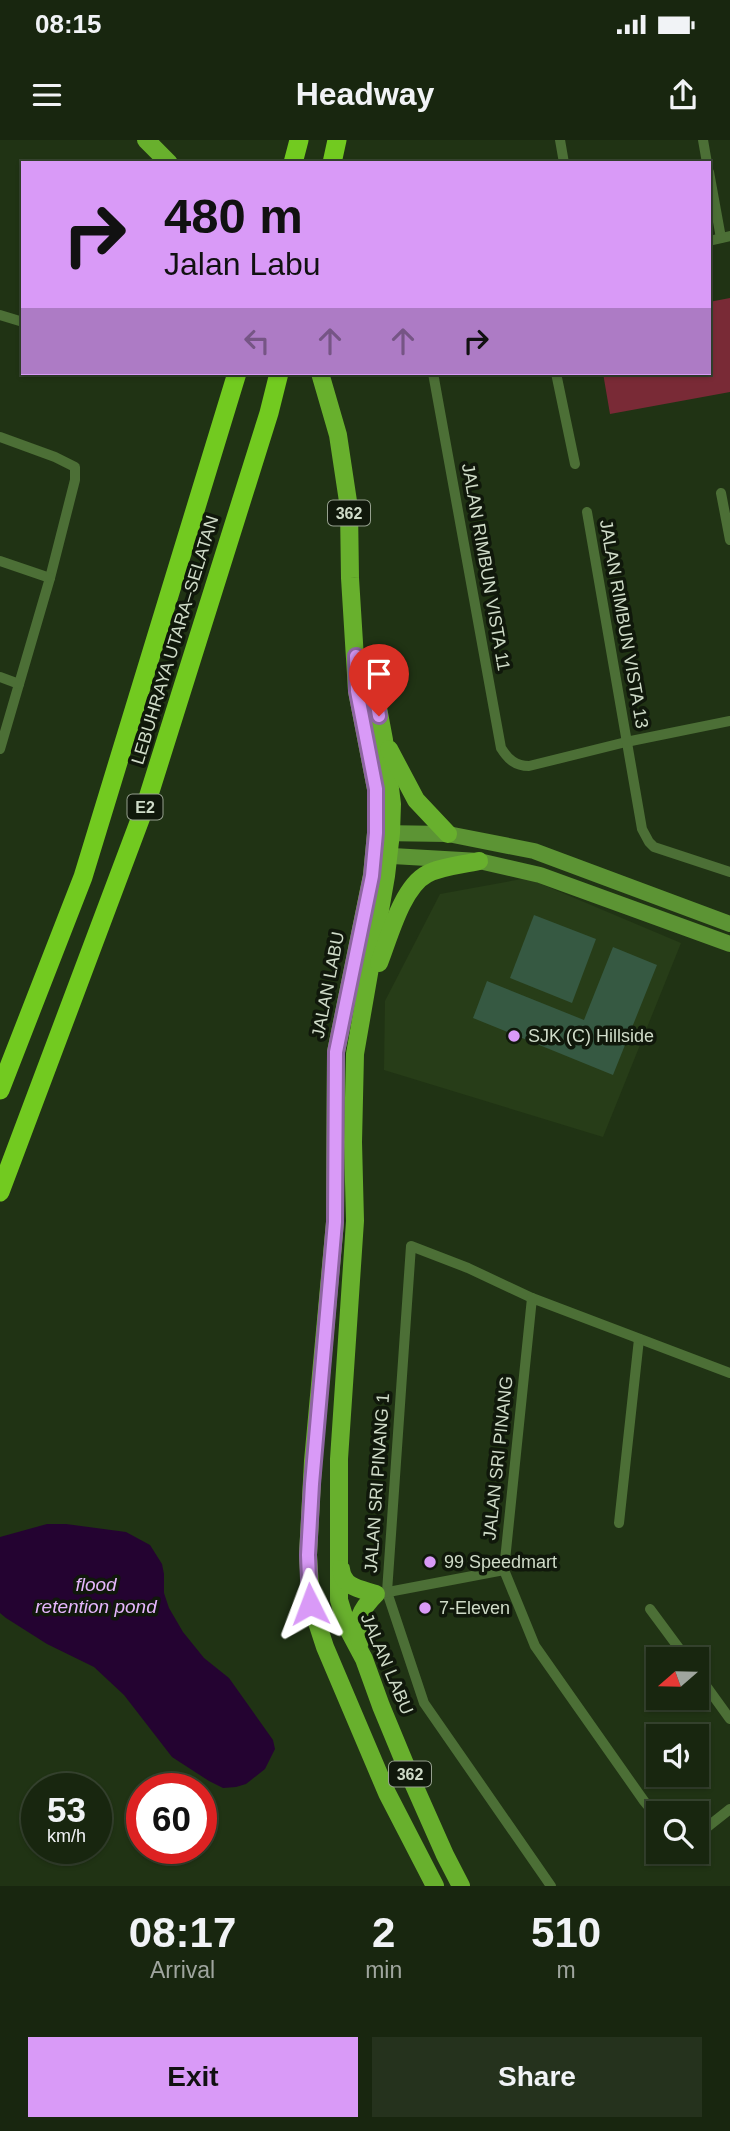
<!DOCTYPE html>
<meta charset="utf-8">
<style>
:root{--surface:#18260f;--page:#25321d;--text:#f1f3f6;--muted:#9fa59e;--line:#36432f;--accent:#d99af7}
body{margin:0;font-family:Helvetica,sans-serif;background:var(--page);color:var(--text);height:100vh;display:flex;flex-direction:column;font-size:26px;white-space:nowrap}
*{box-sizing:border-box;margin:0}
p{font-size:23px;color:var(--muted)}
.icon{flex:none;width:38px;height:38px;fill:none;stroke:currentColor;stroke-width:2;stroke-linecap:round;stroke-linejoin:round}
.map{position:relative;height:1746px;overflow:hidden}
.panel{display:flex;flex-direction:column;background:var(--surface);flex:1}
.panel>*{flex:none}
.hud{position:absolute;left:21px;top:21px;width:690px;height:214px;border-radius:0px;box-shadow:0 2px 5px #0004,0 0 0 2px var(--line);background:#d99af7;color:#111;overflow:hidden}
.needle{width:46px;rotate:250deg}
.controls{position:absolute;left:646px;top:1507px;display:grid;gap:14px}
.controls a{display:grid;place-items:center;width:63px;height:63px;border-radius:0px;background:var(--surface);box-shadow:0 2px 5px #0004,0 0 0 2px var(--line);font-size:35px}
.speed{position:absolute;left:21px;top:1633px;display:flex;gap:14px;font-size:35px;font-weight:700;text-align:center}
.speed>*{display:grid;place-content:center;width:91px;height:91px;border-radius:50%;background:var(--surface);box-shadow:0 2px 5px #0004,0 0 0 2px var(--line);line-height:1}
.speed small{font-size:18px;font-weight:400}
.speed .limit{border:10px solid #d22;background:#fff;color:#111}
.pin{position:absolute;display:grid;place-items:center;width:60px;height:60px;color:#fff;margin:-72px -30px;border-radius:50% 50% 50% 0;rotate:-45deg;box-shadow:0 0 7px #0007}
.pin .icon{rotate:45deg}
.me{position:absolute;width:77px;margin:-38px;rotate:357deg;stroke-linejoin:round;filter:drop-shadow(0 0 5px #0008)}
.turn{display:flex;align-items:center;gap:24px;height:147px;padding:0 28px;font-size:32px}
.turn .icon{width:91px;height:91px;stroke-width:2.5}
.turn b{display:block;font-size:49px;line-height:60px}
.lanes{display:flex;align-items:center;height:66px;padding:0 28px;background:#0003;justify-content:center;gap:35px;direction:ltr}
.lanes .off{opacity:.35}
.eta{display:flex;justify-content:space-evenly;align-items:center;height:119px;text-align:center}
.eta b{font-size:42px;font-weight:800;line-height:49px}
.primary-button{display:flex;gap:14px;margin-top:auto;padding:14px 28px}
.primary-button a{flex:1;height:80px;border-radius:0px;background:var(--accent);color:#111;font-size:28px;font-weight:800;line-height:80px;text-align:center}
.primary-button a+a{background:var(--page);color:var(--text)}
.status{display:flex;justify-content:space-between;align-items:center;height:49px;padding:0 35px;background:var(--surface);direction:ltr}
.status svg{height:19px;fill:currentColor}
header{display:flex;justify-content:space-between;align-items:center;height:91px;padding:0 28px;background:var(--surface);font-size:32px;font-weight:800}
.map>svg:first-child{display:block}
.built{fill:#273d18}
.park{fill:#792a36}
.water{fill:#240331}
.building{fill:#365942}
.lines{fill:none;stroke-linecap:round;stroke-linejoin:round}
.street{stroke:#4c6f36;stroke-width:10}
.secondary{stroke:#5c9434;stroke-width:16}
.primary{stroke:#68b02d;stroke-width:18}
.highway{stroke:#72ca20;stroke-width:19}
.route-casing{stroke:#8d64a1;stroke-width:18}
.route{stroke:#d99af7;stroke-width:12}
.poi-dot{fill:#d99af7;stroke:#10180b;stroke-width:2.5}
.labels{text-anchor:middle;dominant-baseline:central;stroke-width:7;stroke-linejoin:round;paint-order:stroke}
.shield{fill:#10180b;stroke:#96a08f;stroke-width:2}
.shield-label{font-size:16px;font-weight:bold;fill:#cfdbc8}
.street-label{font-size:18px;fill:#cfdbc8;stroke:#10180b}
.poi-label{font-size:18px;fill:#cfdbc8;stroke:#10180b;text-anchor:start}
.water-label{font-size:19px;font-style:italic;fill:#e5b6fc;stroke:#10180b}
</style>
<div class="status"><b>08:15</b><svg viewBox="0 0 49 12"><path d="M0 12V9h3v3zM5 12V6h3v6zM10 12V3h3v9zM15 12V0h3v12zM26 1h20v11H26zM47 4h2v5h-2z"/></svg></div>
<header><svg class="icon" aria-label="menu" viewBox="0 0 24 24"><path d="M4 6h16M4 12h16M4 18h16"/></svg>Headway<svg class="icon" aria-label="share" viewBox="0 0 24 24"><path d="M12 15V3M7 8l5-5 5 5M5 13v7h14v-7"/></svg></header>
<div class="map">
<svg width="730" height="1746" viewBox="0 0 730 1746">
<rect width="100%" height="100%" fill="#203314"/>
<polygon class="built" points="527,738 681,803 603,997 384,930 385,861 440,754"/>
<polygon class="park" points="730,158 730,252 610,274 603,233 709,233 709,162"/>
<polygon class="water" points="47,1384 66,1384 126,1392 150,1405 162,1424 164,1434 164,1453 169,1468 183,1492 204,1518 229,1538 273,1600 275,1609 265,1629 246,1644 236,1647 223,1648 209,1641 172,1617 124,1555 94,1527 47,1504 6,1478 0,1473 0,1397"/>
<g class="building">
<polygon points="534,775 596,799 572,863 510,838"/>
<polygon points="613,807 657,825 613,935 473,878 487,841 584,880"/>
</g>
<g class="lines">
<g class="street">
<polyline points="560,0 564,23"/>
<polyline points="703,0 707,23"/>
<polyline points="709,32 721,98"/>
<polyline points="709,101 730,96"/>
<polyline points="0,175 23,182"/>
<path d="M 433,233 L 501,608 C 508,619 515,626 529,626 L 626,602 L 730,581"/>
<polyline points="556,233 575,324"/>
<polyline points="0,297 55,317 75,327 75,340 50,438 0,609"/>
<polyline points="721,353 730,400"/>
<polyline points="587,372 642,689 649,702 654,707 730,732"/>
<polyline points="0,421 50,438"/>
<polyline points="0,537 19,544"/>
<polyline points="532,1158 468,1128 411,1106 387,1452 424,1563 551,1746"/>
<polyline points="619,1383 639,1199"/>
<polyline points="383,1453 504,1430"/>
<polyline points="650,1469 687,1519"/>
<polyline points="696,1532 730,1579"/>
<polyline points="658,1678 644,1661 535,1506 504,1430 532,1158 730,1233"/>
<polyline points="696,1693 701,1692 730,1669"/>
</g>
<g class="secondary">
<polyline points="379,693 448,694 534,711 730,784"/>
<polyline points="375,715 479,721 540,735 730,804"/>
</g>
<g class="primary">
<polyline points="146,0 169,23"/>
<polyline points="320,233 338,295 349,368 350,438 357,551 376,649 376,693 372,735 336,912 335,1082 313,1321 308,1415 311,1464 325,1507 387,1653 435,1746"/>
<polyline points="360,522 375,552 384,600 392,664 391,693 386,736 355,914 353,1002 355,1081 339,1319 339,1460 348,1489 364,1519 381,1566 410,1636 445,1715 461,1746"/>
<polyline points="389,609 416,660 448,694"/>
<path d="M 379,823 C 389,798 402,747 427,734 C 442,726 462,725 479,721"/>
<path d="M 341,1429 C 343,1448 361,1449 376,1454 C 361,1469 355,1480 360,1502"/>
</g>
<g class="highway">
<polyline points="293,23 299,0"/>
<polyline points="332,23 337,0"/>
<polyline points="0,950 83,737 237,233"/>
<polyline points="0,1052 147,661 269,273 279,233"/>
</g>
</g>
<g class="lines">
<defs>
<polyline id="route" points="310,1464 308,1415 312,1344 335,1082 336,912 372,736 376,693 376,649 357,551 356,516 375,552 379,576"/>
</defs>
<use href="#route" class="route-casing"/>
<use href="#route" class="route"/>
</g>
<g class="poi-dot">
<circle cx="514" cy="896" r="7"/>
<circle cx="430" cy="1422" r="7"/>
<circle cx="425" cy="1468" r="7"/>
</g>
<g class="labels">
<g class="shield">
<rect x="328" y="360.5" width="42" height="25" rx="5"/>
<rect x="127.5" y="654.5" width="35" height="25" rx="5"/>
<rect x="389" y="1621.5" width="42" height="25" rx="5"/>
</g>
<g class="shield-label">
<text x="349" y="373">362</text>
<text x="145" y="667">E2</text>
<text x="410" y="1634">362</text>
</g>
<g class="street-label">
<text transform="translate(486 427) rotate(80)">JALAN RIMBUN VISTA 11</text>
<text transform="translate(624 484) rotate(80)">JALAN RIMBUN VISTA 13</text>
<text transform="translate(175 500) rotate(-73)">LEBUHRAYA UTARA–SELATAN</text>
<text transform="translate(328 845) rotate(-79)">JALAN LABU</text>
<text transform="translate(498 1318) rotate(-84)">JALAN SRI PINANG</text>
<text transform="translate(377 1343) rotate(-86)">JALAN SRI PINANG 1</text>
<text transform="translate(387 1524) rotate(67)">JALAN LABU</text>
</g>
<g class="poi-label">
<text x="528" y="896">SJK (C) Hillside</text>
<text x="444" y="1422">99 Speedmart</text>
<text x="439" y="1468">7-Eleven</text>
</g>
<g class="water-label">
<text x="96" y="1444">flood<tspan x="96" dy="22">retention pond</tspan></text>
</g>
</g>
</svg>
<div class="controls">
<a><svg class="needle" viewBox="-14 -14 28 28"><path d="M0-13l5 13h-10z" fill="#e53935"/><path d="M0 13l5-13h-10z" fill="#9fa59e"/></svg></a>
<a><svg class="icon" aria-label="sound" viewBox="0 0 24 24"><path d="M4 9h4l5-4v14l-5-4H4zM17 9q2 3 0 6"/></svg></a>
<a><svg class="icon" aria-label="search" viewBox="0 0 24 24"><circle cx="10" cy="10" r="6"/><path d="M15 15l6 6"/></svg></a>
</div>
<div class="speed"><div>53<small>km/h</small></div><div class="limit">60</div></div>
<div class="pin" style="left:379px;top:576px;background:#d93025"><svg class="icon" aria-label="arrive" viewBox="0 0 24 24"><path d="M6 21V4h12l-3 4 3 4H6"/></svg></div>
<svg class="me" style="left:310px;top:1464px" viewBox="-20 -20 40 40"><path d="M0-17L14 15 0 8-14 15z" fill="#d99af7" stroke="#fff" stroke-width="4"/></svg>
<div class="hud">
<div class="turn"><svg class="icon" aria-label="right" viewBox="0 0 24 24"><path d="M7 20v-9h11M14 6l5 5-5 5"/></svg><div><b>480 m</b>Jalan Labu</div></div>
<div class="lanes"><svg class="icon off" aria-label="left" viewBox="0 0 24 24"><path d="M17 20v-9H6M10 6l-5 5 5 5"/></svg><svg class="icon off" aria-label="ahead" viewBox="0 0 24 24"><path d="M12 20V5M6 11l6-6 6 6"/></svg><svg class="icon off" aria-label="ahead" viewBox="0 0 24 24"><path d="M12 20V5M6 11l6-6 6 6"/></svg><svg class="icon" aria-label="right" viewBox="0 0 24 24"><path d="M7 20v-9h11M14 6l5 5-5 5"/></svg></div>
</div>
</div>
<section class="panel">
<div class="eta">
<div><b>08:17</b><p>Arrival</p></div>
<div><b>2</b><p>min</p></div>
<div><b>510</b><p>m</p></div>
</div>
<div class="primary-button"><a>Exit</a><a>Share</a></div>
</section>
